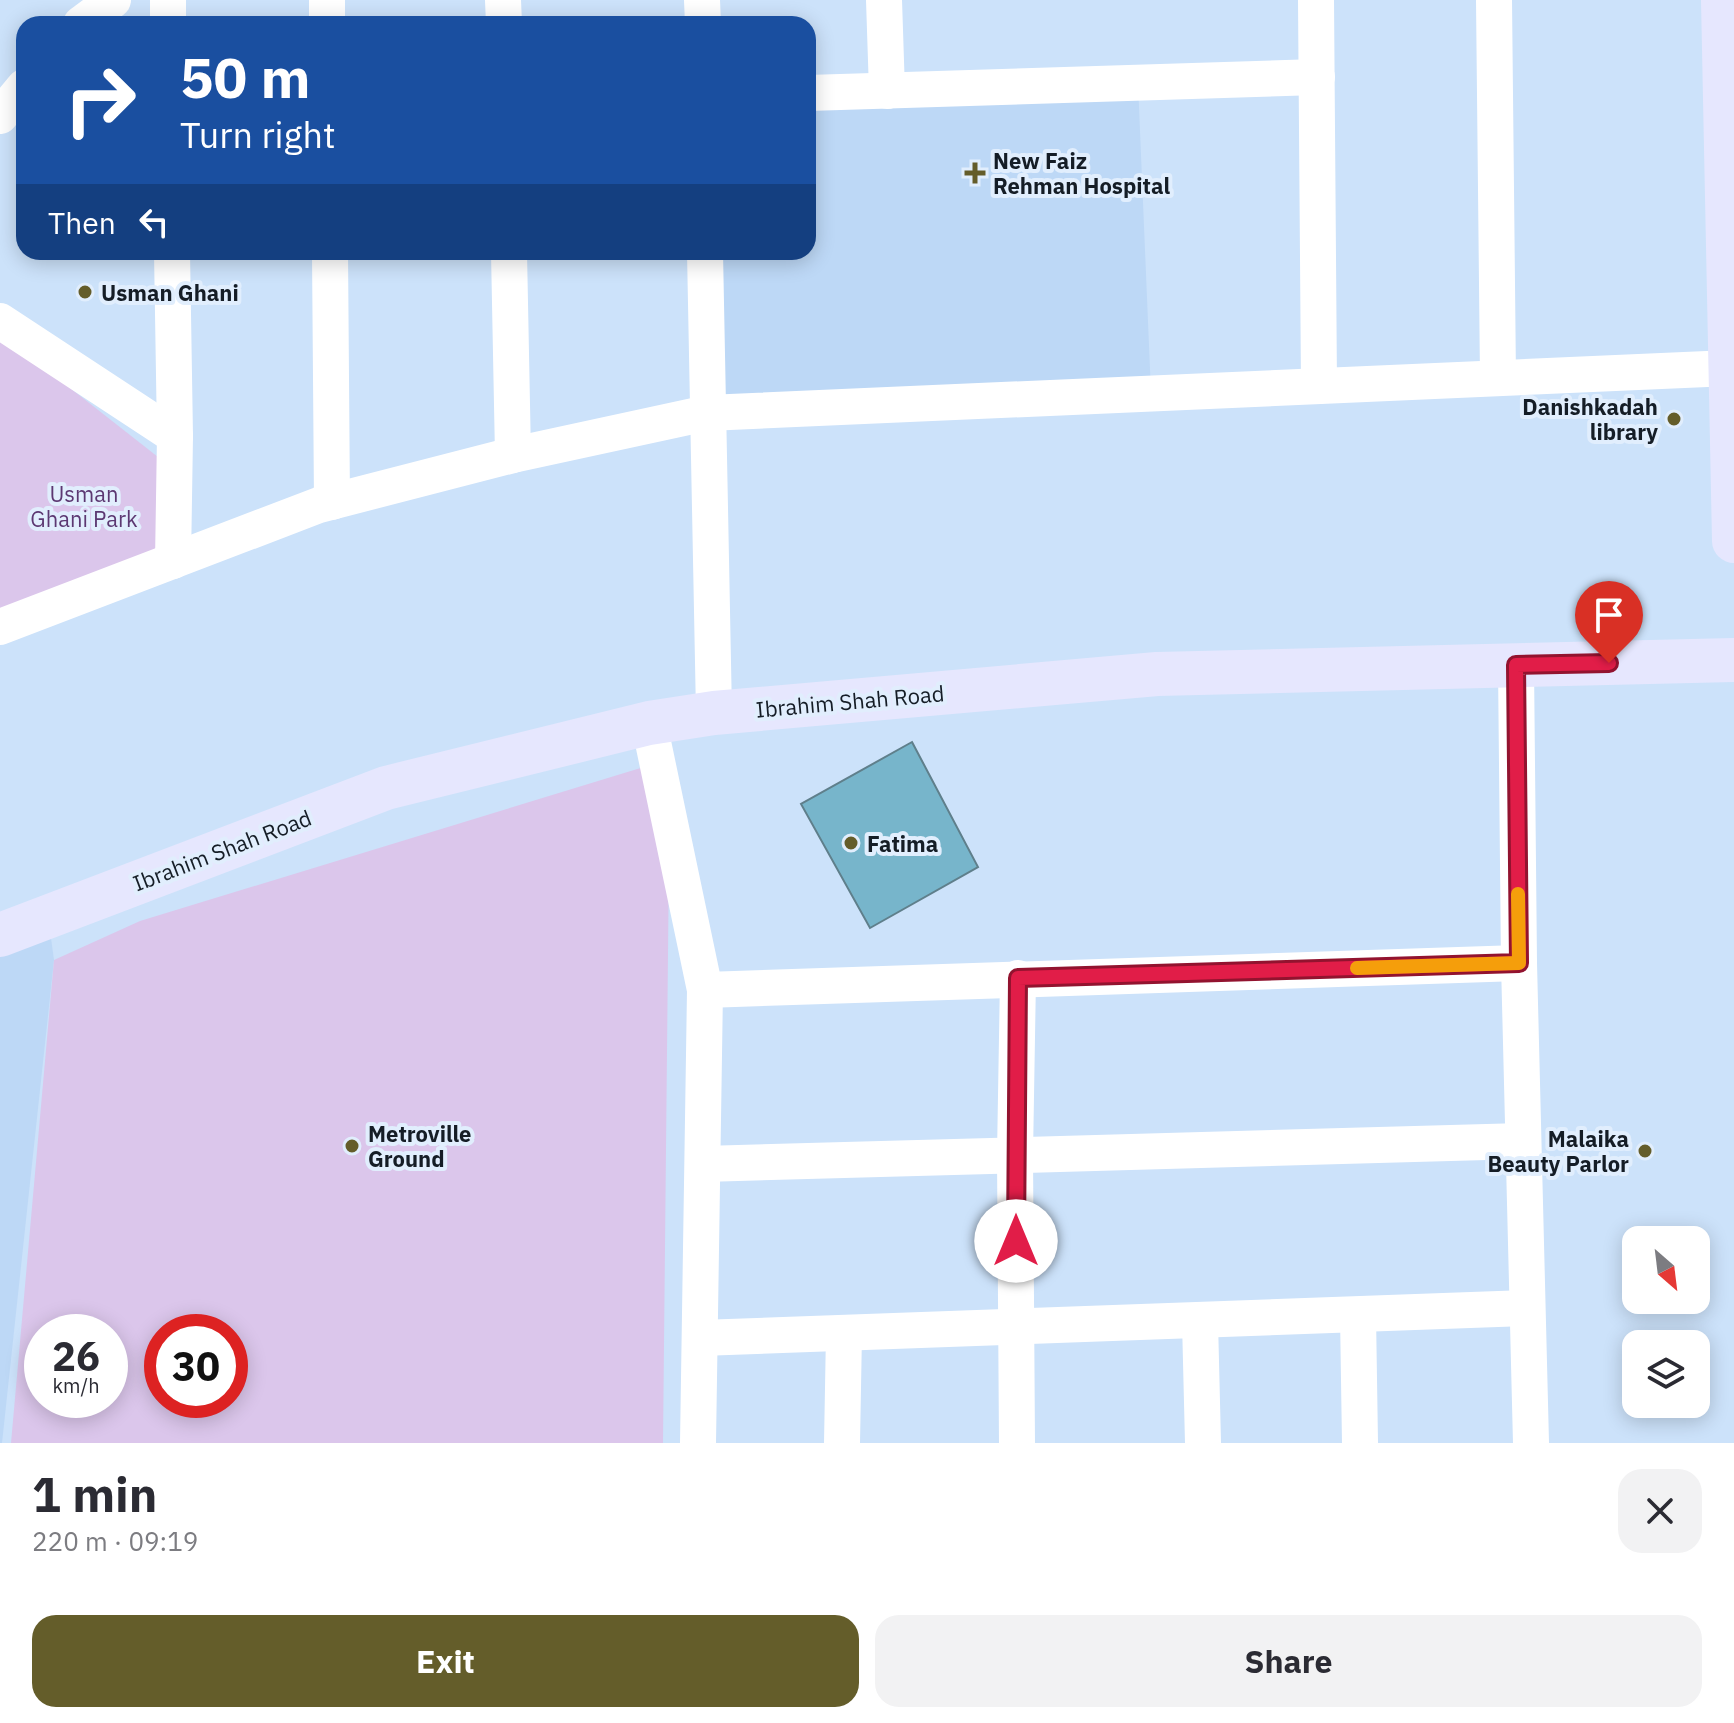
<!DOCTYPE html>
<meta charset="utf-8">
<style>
:root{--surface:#fff;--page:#f2f2f3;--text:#2b2b33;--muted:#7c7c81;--accent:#645d2a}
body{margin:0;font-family:"IBM Plex Sans",sans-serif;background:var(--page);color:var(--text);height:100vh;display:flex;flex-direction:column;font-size:30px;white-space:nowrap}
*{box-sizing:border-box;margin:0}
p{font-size:26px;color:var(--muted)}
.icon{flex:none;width:44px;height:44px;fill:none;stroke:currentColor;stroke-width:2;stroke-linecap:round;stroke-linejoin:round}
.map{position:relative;height:1443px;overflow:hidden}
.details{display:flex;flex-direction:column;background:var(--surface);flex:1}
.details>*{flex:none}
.guide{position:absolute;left:16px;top:16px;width:800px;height:244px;border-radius:24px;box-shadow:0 4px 20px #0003;background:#1a4fa0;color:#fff;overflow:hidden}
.needle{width:52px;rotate:152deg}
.fabs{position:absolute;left:1622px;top:1226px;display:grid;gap:16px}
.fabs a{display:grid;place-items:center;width:88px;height:88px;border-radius:16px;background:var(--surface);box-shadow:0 4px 20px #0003;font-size:40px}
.speed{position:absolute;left:24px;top:1314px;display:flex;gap:16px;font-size:40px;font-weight:700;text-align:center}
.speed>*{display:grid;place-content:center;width:104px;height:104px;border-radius:50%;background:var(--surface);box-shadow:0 4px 20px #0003;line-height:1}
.speed small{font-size:20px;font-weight:400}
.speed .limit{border:12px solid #d22;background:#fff;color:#111}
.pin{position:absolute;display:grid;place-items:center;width:68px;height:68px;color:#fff;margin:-82px -34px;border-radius:50% 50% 50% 0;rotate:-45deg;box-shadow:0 0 8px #0007}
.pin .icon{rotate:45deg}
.me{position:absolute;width:88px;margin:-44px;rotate:0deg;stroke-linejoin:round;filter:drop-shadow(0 0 6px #0008)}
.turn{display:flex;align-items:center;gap:28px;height:168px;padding:0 32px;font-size:36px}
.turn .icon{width:104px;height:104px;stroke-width:2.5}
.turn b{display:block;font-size:56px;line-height:68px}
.then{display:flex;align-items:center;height:76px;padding:0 32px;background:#0003;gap:16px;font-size:30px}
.round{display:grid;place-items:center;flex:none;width:84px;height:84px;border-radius:24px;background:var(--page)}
.head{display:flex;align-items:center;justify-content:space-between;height:136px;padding:0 32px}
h1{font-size:48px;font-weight:700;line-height:60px}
.action{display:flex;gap:16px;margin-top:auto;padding:16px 32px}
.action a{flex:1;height:92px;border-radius:24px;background:var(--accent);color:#fff;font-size:32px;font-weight:700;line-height:92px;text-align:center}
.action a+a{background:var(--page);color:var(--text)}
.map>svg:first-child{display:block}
.built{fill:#bdd8f6}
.green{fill:#dbc6eb;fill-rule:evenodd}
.building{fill:#77b5cb;stroke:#5f7f8b;stroke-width:2}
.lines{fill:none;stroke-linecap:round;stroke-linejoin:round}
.street{stroke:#fff;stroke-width:36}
.secondary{stroke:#e6e7fe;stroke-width:44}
.route-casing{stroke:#92132f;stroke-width:20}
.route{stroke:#e11d48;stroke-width:14}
.slow{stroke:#f59e0b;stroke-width:14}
.poi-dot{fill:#645d2a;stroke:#e1eefd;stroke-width:3}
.labels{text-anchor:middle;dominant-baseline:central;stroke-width:8;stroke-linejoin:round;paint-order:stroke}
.poi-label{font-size:22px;font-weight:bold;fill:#151d26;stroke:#e1eefd;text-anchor:start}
.park-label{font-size:22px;fill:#5c3872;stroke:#e1eefd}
.street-label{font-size:22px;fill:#151d26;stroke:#e1eefd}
</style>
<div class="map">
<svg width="1734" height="1443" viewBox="0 0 1734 1443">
<rect width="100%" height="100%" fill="#cce2fa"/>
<g class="built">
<polygon points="1138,83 1151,393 707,413 705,252 808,252 808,93"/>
<polygon points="48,916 54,960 2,1443 0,1443 0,935"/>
</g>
<g class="green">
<polygon points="0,333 172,468 173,561 0,627"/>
<path d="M 670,759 L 663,1443 L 11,1443 L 54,960 L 140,921 ZM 42,1332 L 110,1332 L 110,1400 L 42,1400 ZM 162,1332 L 230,1332 L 230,1400 L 162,1400 Z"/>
</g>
<polygon class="building" points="912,742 978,867 870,928 801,804"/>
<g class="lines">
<g class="street">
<polyline points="168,0 168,24"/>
<polyline points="327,0 327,24"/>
<polyline points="503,0 504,24"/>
<polyline points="702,0 703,24"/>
<polyline points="884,0 887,91"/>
<polyline points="1316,0 1319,386"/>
<polyline points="1494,0 1498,378"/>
<polyline points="81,24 113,0"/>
<polyline points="808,93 1317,77"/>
<polyline points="0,116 24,87"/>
<polyline points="172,252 175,436 173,561"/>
<polyline points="330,252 332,502"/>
<polyline points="509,252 513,455"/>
<polyline points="705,252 714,713"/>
<polyline points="0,321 175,436"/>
<polyline points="0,627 319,505 513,455 707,413 1730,368"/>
<polyline points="1516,665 1519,963 1531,1443"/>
<polyline points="649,723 705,990 698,1443"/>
<polyline points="705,990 1519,963"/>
<polyline points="703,1164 1523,1141"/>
<polyline points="1358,1315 1360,1443"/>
<polyline points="1200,1321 1203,1443"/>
<polyline points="700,1338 1527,1308"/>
<polyline points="842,1443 844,1333"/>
<polyline points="1017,1443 1015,1155 1018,978"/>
</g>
<g class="secondary">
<polyline points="1723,0 1734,541"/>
<polyline points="0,935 386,788 649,723 714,713 1157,674 1734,660"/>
</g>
</g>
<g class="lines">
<defs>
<polyline id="route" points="1016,1241 1018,978 1519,963 1516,665 1609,663"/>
</defs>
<use href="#route" class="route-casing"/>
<use href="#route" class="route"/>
<polyline class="slow" points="1357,968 1519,963 1518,894"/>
</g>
<g class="poi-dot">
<path d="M971 161h8v8h8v8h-8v8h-8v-8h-8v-8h8z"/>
<circle cx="85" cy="292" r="8"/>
<circle cx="1674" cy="419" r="8"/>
<circle cx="851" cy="843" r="8"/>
<circle cx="352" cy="1146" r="8"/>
<circle cx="1645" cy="1151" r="8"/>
</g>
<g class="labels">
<g class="poi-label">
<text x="993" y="160">New Faiz<tspan x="993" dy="25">Rehman Hospital</tspan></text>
<text x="101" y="292">Usman Ghani</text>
<text x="1658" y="406" text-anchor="end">Danishkadah<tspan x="1658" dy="25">library</tspan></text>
<text x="867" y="843">Fatima</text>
<text x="368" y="1133">Metroville<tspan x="368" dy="25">Ground</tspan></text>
<text x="1629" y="1138" text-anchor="end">Malaika<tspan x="1629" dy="25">Beauty Parlor</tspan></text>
</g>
<g class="park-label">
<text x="84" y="493">Usman<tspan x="84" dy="25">Ghani Park</tspan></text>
</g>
<g class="street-label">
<text transform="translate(850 701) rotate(-5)">Ibrahim Shah Road</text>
<text transform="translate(222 850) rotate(-21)">Ibrahim Shah Road</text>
</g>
</g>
</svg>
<div class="fabs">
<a><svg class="needle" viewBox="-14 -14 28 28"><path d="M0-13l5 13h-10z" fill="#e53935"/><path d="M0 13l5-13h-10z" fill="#7c7c81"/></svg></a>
<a><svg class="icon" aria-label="layers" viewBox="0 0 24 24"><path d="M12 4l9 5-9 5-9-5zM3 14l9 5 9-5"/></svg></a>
</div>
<div class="speed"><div>26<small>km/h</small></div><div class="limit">30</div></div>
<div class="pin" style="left:1609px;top:663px;background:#d93025"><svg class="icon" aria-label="arrive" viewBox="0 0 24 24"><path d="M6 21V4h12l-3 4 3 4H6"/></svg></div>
<svg class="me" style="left:1016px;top:1241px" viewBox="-20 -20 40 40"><circle r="19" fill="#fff"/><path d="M0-13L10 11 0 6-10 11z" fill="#e11d48"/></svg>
<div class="guide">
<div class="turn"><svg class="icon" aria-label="right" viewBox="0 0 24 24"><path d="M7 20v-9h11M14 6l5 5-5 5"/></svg><div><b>50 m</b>Turn right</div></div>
<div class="then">Then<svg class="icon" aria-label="left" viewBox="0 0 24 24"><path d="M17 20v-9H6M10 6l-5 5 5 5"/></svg></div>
</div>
</div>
<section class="details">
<div class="head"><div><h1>1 min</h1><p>220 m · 09:19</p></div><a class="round"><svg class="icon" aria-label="close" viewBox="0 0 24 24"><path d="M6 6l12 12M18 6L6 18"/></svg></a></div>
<div class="action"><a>Exit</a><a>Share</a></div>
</section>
